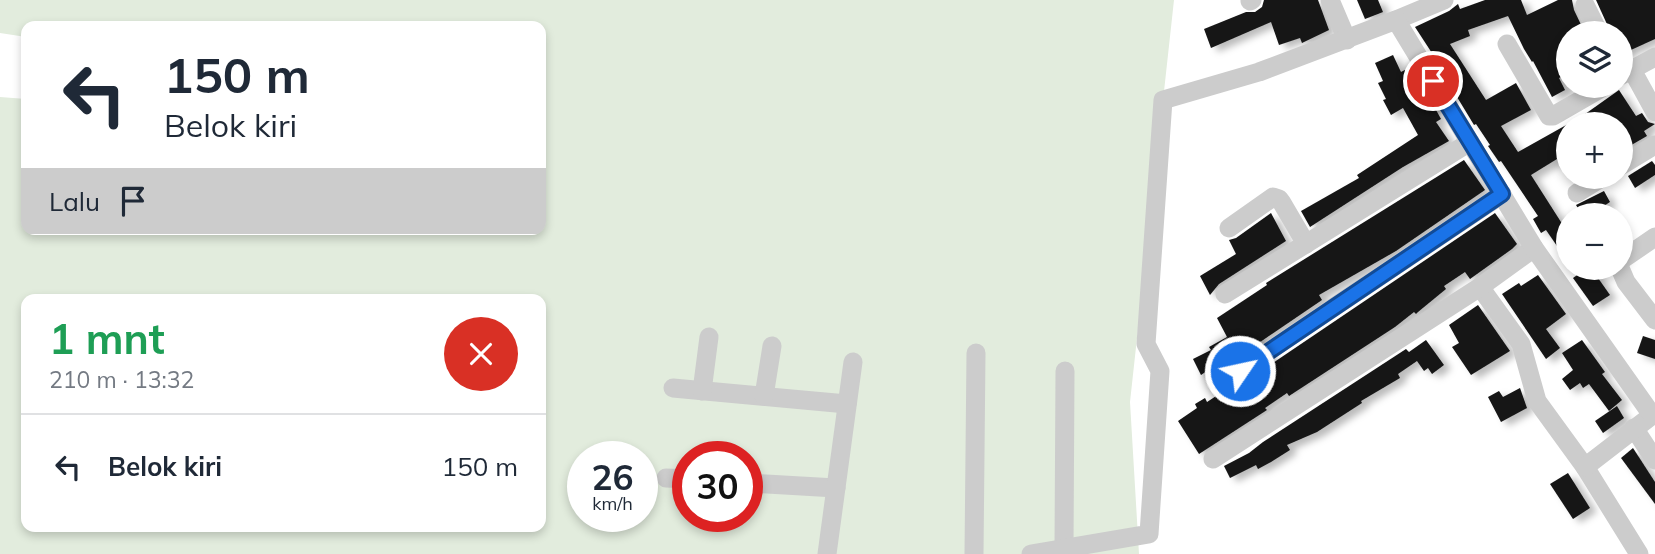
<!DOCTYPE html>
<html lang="id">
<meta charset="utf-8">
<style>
:root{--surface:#fff;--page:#f2f2f3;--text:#1f2937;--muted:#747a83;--line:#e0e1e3}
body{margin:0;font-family:Mulish,sans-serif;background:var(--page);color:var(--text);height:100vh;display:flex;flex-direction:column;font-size:26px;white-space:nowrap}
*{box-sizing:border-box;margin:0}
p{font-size:23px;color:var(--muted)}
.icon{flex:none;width:38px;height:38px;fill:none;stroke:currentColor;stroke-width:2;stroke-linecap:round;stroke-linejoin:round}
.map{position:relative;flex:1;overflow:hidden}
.sheet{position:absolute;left:21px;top:294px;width:525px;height:238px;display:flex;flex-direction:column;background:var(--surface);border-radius:14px;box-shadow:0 4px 10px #0003}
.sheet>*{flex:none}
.hud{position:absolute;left:21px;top:21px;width:525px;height:214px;border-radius:14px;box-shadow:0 4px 10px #0003;background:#fff;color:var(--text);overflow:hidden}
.buttons{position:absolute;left:1556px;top:21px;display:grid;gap:14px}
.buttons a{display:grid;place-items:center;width:77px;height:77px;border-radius:50%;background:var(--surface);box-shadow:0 4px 10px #0003;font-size:35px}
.speed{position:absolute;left:567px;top:441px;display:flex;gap:14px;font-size:35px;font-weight:700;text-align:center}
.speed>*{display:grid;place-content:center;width:91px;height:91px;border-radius:50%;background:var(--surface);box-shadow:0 4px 10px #0003;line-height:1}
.speed small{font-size:18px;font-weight:400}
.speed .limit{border:10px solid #d22;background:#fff;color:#111}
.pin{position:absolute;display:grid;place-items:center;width:60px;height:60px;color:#fff;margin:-30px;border:4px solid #fff;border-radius:50%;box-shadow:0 2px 7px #0007}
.me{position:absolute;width:77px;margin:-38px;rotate:56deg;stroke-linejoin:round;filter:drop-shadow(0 0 5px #0008)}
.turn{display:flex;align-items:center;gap:24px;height:147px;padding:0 28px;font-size:32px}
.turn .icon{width:91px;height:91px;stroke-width:2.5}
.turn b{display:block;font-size:49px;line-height:60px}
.then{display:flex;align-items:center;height:66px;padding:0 28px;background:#0003;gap:14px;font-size:26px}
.round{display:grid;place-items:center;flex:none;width:74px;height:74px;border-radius:37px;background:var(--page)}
.overview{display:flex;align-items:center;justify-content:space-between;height:119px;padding:0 28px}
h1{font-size:42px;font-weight:700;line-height:52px;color:#1e9e55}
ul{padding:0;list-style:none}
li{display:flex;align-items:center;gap:21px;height:105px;padding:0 28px;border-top:2px solid var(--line)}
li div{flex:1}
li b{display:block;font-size:26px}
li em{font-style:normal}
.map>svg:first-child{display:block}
.green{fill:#e2ecdd;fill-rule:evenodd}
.building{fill:#161616;filter:url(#shadow)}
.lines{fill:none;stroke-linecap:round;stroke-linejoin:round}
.minor{stroke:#ccc;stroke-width:19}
.route-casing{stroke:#114b97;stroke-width:18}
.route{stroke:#1a73e8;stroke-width:12}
</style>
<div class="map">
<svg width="1655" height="554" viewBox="0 0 1655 554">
<defs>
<filter id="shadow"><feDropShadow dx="7" dy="4" stdDeviation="3.5" flood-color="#0004"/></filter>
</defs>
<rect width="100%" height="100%" fill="#fff"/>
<path class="green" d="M 0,0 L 1174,0 L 1130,402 L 1139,554 L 0,554 L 0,97 L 26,99 L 26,229 L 541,229 L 541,26 L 26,26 L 26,37 L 0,33 ZM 26,299 L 541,299 L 541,527 L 26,527 ZM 583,457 L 642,457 L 642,516 L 583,516 ZM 688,457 L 747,457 L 747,516 L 688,516 Z"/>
<g class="building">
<polygon points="1264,0 1318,0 1329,30 1302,43 1300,38 1279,45 1271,22 1211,48 1204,29 1246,12 1255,12 1262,7"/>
<polygon points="1357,0 1378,0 1383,12 1365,19"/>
<polygon points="1485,0 1521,0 1527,15 1558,0 1572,0 1574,10 1585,33 1568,33 1568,44 1561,48 1568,61 1568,73 1559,78 1565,90 1552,97 1533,61 1532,62 1524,49 1508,16 1468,30 1470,36 1450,44 1486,100 1516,83 1531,110 1501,126 1518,152 1568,124 1568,175 1557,159 1531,175 1568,233 1568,262 1546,230 1541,233 1533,219 1538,216 1501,161 1499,162 1488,146 1490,145 1476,124 1474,125 1454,92 1456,90 1415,27 1449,11 1458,4 1460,9"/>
<polygon points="1596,0 1655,0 1655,39 1620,55 1620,33 1611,33"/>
<polygon points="1393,55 1401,72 1405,70 1412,85 1416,83 1425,102 1430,99 1441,119 1436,122 1449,141 1403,167 1310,227 1301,211 1359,178 1357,175 1418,135 1403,108 1391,115 1383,100 1386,99 1378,83 1383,81 1375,63"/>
<polygon points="1619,90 1636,116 1642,113 1648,122 1655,124 1644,131 1647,136 1621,151 1620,124 1571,124"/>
<polygon points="1464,160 1485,190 1396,251 1319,295 1322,300 1247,351 1241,354 1239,351 1226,358 1201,375 1193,359 1211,350 1209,347 1227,337 1217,318 1267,285 1266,283"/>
<polygon points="1652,161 1655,165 1655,175 1635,188 1628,176"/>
<polygon points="1604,191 1610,202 1596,211 1599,215 1582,215 1576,205"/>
<polygon points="1271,213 1286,241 1219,284 1210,295 1200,276 1236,254 1229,240 1236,238"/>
<polygon points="1495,213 1517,244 1512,249 1470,279 1465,272 1444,286 1446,289 1418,312 1416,314 1414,312 1395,327 1289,396 1287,393 1265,408 1267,410 1199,454 1178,421 1197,408 1195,404 1205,398 1207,402 1236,383 1246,381"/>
<polygon points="1587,268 1591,268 1610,295 1593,306 1573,278"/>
<polygon points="1538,275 1566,314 1546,329 1560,348 1546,359 1502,294 1519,283 1521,286"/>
<polygon points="1478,305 1510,351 1471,375 1452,347 1459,343 1449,325"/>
<polygon points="1643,336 1655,340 1655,359 1637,353"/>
<polygon points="1426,340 1444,365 1432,374 1428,368 1424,371 1417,361 1398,374 1400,378 1361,401 1362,403 1317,432 1287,445 1290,450 1271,462 1258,469 1256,465 1230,478 1224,466 1249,453 1263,442 1406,349 1409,352"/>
<polygon points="1582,340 1605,372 1602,374 1622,400 1609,411 1589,384 1583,388 1580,383 1570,390 1562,379 1573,370 1562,353"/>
<polygon points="1520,388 1527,408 1501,422 1488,397 1499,391 1503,397"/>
<polygon points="1617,406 1624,418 1603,433 1595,421"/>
<polygon points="1633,448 1655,482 1655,504 1621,458"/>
<polygon points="1568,473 1590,508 1573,519 1550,484"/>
</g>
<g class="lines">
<g class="minor">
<polyline points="1330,0 1347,40"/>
<polyline points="1250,1 1252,0"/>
<polyline points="1585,5 1599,33"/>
<polyline points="1396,20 1444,0"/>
<polyline points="1507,44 1549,116 1553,116 1605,86"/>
<polyline points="1632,70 1655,112"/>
<polyline points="1620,76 1655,57"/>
<polyline points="1620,166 1655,145"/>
<polyline points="1577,193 1603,177"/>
<polyline points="1229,228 1273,197 1279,199 1282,203 1306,244"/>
<polyline points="1620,261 1655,237"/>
<polyline points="1620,268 1626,282 1655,320"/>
<polyline points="1480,287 1521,344 1537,401 1585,467 1639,554"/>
<polyline points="1225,294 1470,142"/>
<polyline points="1239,371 1502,194"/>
<polyline points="673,388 847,404"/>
<polyline points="702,391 709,337"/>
<polyline points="764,396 772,346"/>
<polyline points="1634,428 1655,460"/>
<polyline points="1213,459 1480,287 1534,248"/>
<polyline points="1585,467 1655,413"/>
<polyline points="666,478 688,479"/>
<polyline points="747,483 836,488"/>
<polyline points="1064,548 1065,371"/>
<polyline points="827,554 853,362"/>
<polyline points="974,554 976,353"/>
<polyline points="1031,554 1149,534 1160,371 1146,344 1163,100 1259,72 1396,20 1534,248 1652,415"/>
</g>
</g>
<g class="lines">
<defs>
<polyline id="route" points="1240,371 1502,194 1433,81"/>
</defs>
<use href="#route" class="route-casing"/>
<use href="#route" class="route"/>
</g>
</svg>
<div class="buttons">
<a><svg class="icon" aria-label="layers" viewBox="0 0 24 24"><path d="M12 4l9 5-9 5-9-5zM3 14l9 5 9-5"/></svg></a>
<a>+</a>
<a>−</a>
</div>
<div class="speed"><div>26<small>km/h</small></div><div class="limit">30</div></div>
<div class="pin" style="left:1433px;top:81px;background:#d93025"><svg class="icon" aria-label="arrive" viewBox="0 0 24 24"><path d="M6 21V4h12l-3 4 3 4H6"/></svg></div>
<svg class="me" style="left:1240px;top:371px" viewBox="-20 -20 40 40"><circle r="17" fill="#1a73e8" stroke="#fff" stroke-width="3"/><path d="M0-11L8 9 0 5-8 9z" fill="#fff"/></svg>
<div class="hud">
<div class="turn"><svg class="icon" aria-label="left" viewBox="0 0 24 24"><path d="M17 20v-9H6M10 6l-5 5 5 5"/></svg><div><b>150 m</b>Belok kiri</div></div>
<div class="then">Lalu<svg class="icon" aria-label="arrive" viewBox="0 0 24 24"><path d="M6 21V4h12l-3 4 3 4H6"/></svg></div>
</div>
<section class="sheet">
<div class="overview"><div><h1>1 mnt</h1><p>210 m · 13:32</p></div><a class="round" style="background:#d93025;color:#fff"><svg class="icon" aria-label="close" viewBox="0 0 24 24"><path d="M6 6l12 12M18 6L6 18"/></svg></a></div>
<ul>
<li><svg class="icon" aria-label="left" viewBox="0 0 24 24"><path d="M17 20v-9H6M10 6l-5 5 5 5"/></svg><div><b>Belok kiri</b></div><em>150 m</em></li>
</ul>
</section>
</div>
